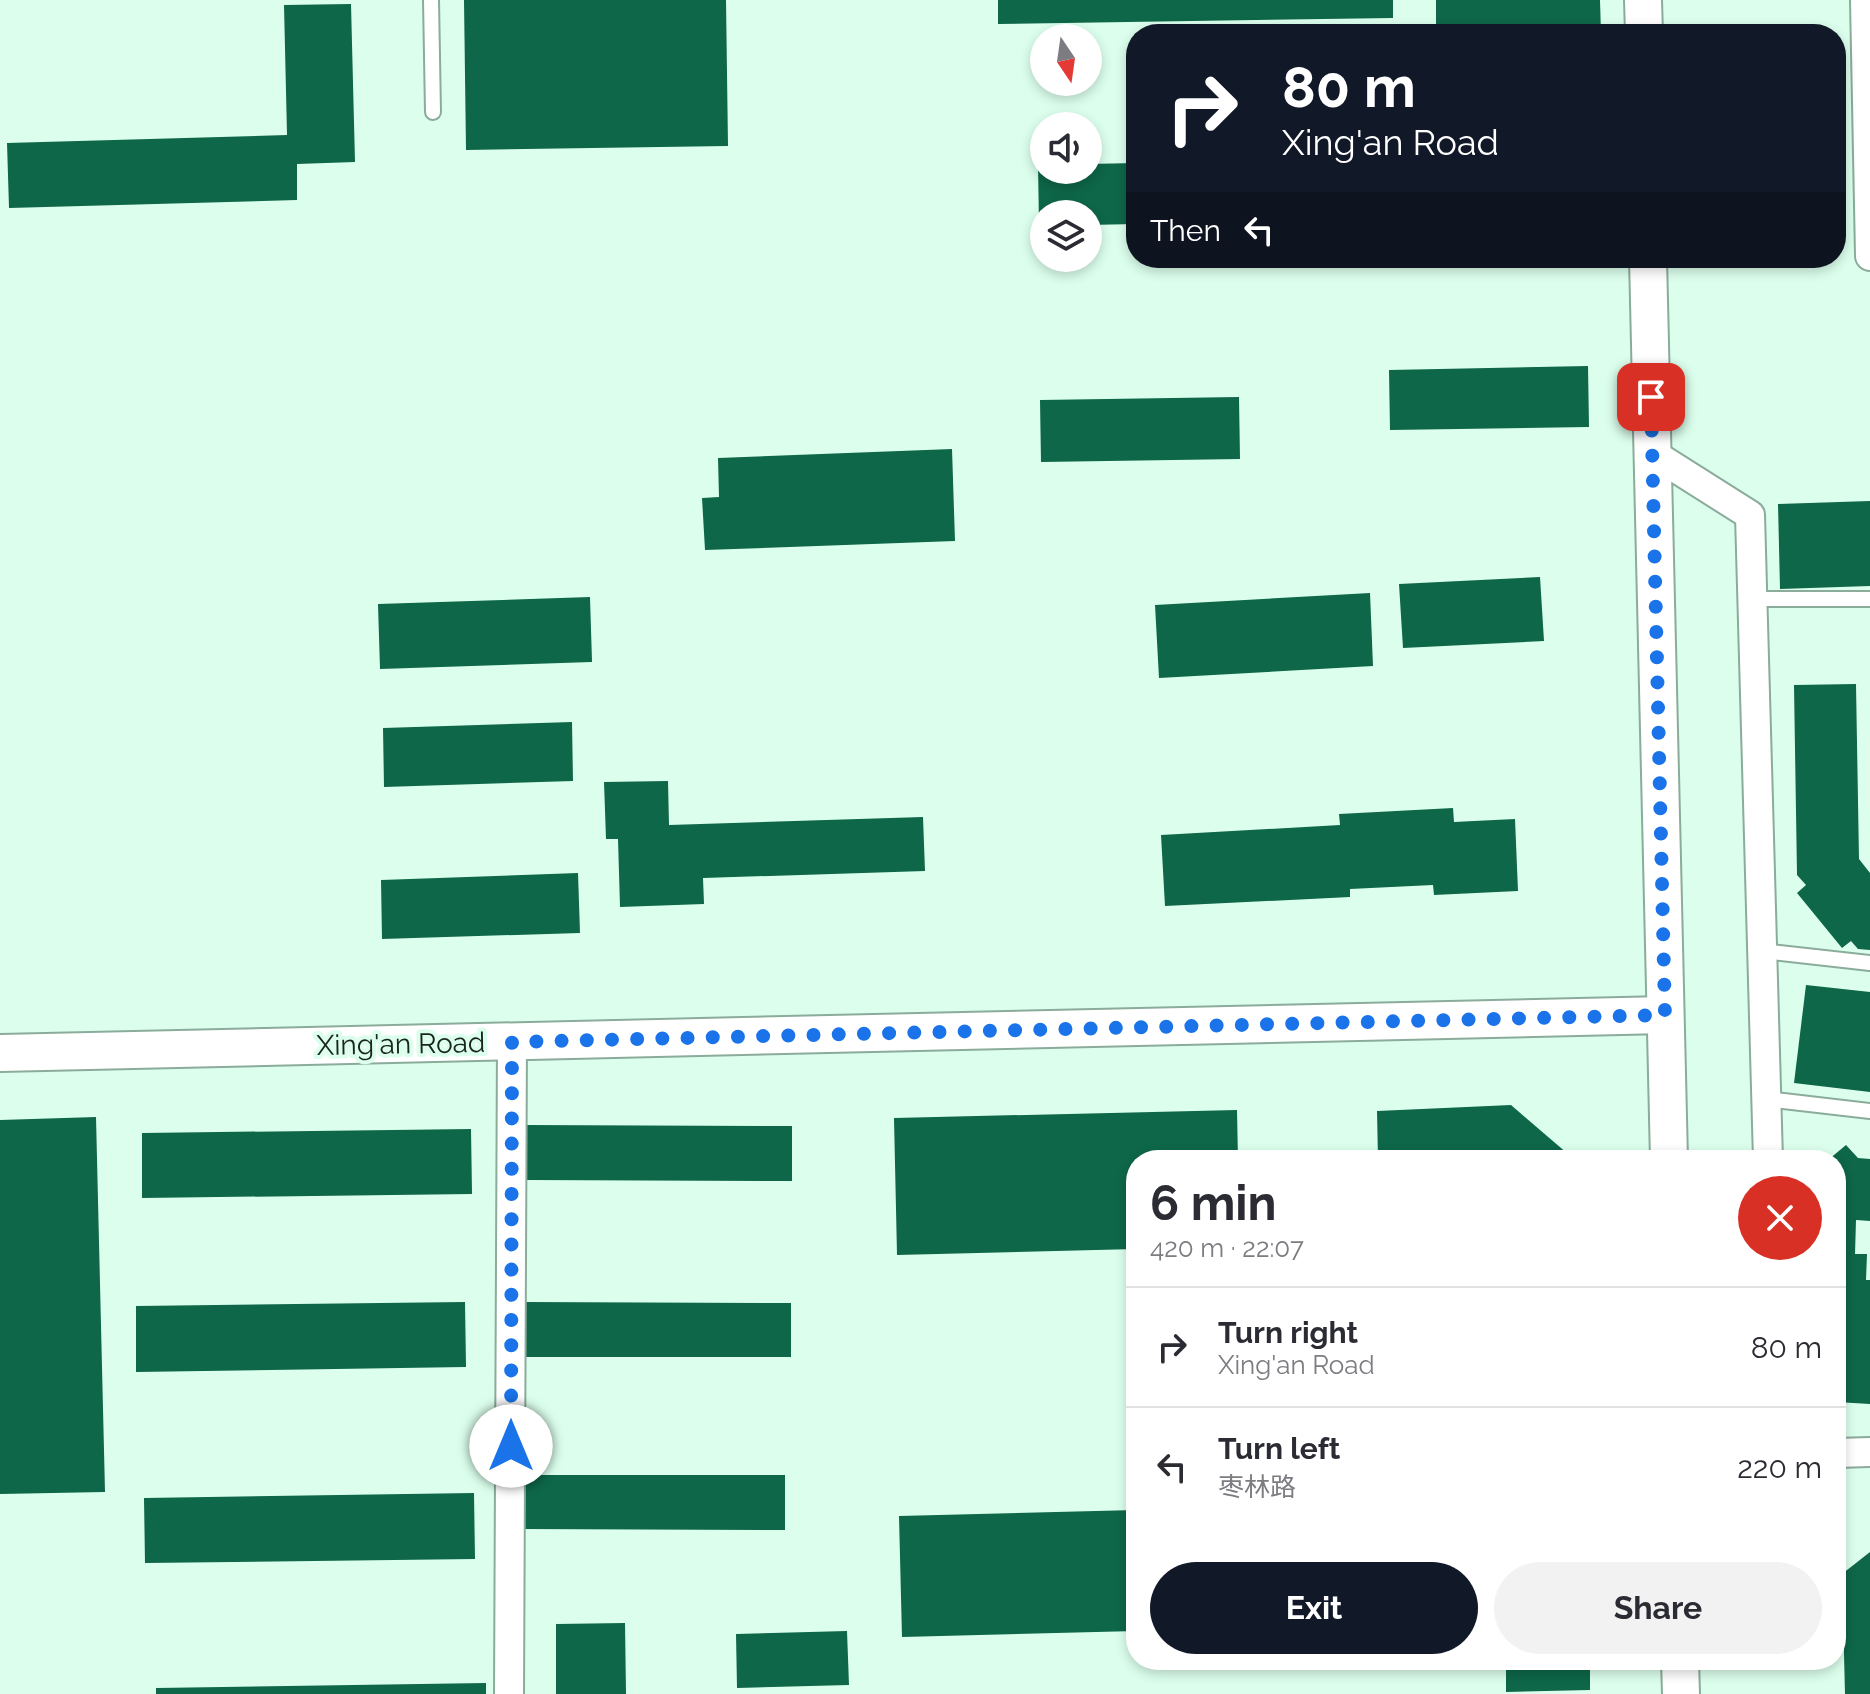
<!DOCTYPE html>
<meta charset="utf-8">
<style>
:root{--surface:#fff;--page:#f2f2f3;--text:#2b2b33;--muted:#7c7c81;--line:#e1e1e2;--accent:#111827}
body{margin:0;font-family:Raleway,"Noto Sans SC",sans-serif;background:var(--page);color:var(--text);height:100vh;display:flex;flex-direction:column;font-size:30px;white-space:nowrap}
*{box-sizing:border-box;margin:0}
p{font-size:26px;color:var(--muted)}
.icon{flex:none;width:44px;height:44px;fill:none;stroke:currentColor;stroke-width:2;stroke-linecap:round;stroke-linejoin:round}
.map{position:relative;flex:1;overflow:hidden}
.side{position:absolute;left:1126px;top:1150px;width:720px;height:520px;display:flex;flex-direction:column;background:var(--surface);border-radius:32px;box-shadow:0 4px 12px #0003}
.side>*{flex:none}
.banner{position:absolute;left:1126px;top:24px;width:720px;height:244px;border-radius:32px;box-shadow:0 4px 12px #0003;background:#111827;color:#fff;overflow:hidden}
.needle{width:52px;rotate:167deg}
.tools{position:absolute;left:1030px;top:24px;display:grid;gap:16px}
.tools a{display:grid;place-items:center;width:72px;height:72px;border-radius:50%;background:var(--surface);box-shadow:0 4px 12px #0003;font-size:40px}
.pin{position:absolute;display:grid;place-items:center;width:68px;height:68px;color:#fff;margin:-34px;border-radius:16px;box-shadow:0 4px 12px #0006}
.me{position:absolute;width:88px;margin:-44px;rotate:0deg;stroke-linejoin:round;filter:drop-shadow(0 0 6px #0008)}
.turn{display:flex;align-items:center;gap:28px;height:168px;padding:0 24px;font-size:36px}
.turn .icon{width:104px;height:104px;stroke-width:2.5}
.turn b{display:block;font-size:56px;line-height:68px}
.then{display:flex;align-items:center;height:76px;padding:0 24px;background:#0003;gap:16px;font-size:30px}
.round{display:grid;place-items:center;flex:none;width:84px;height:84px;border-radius:42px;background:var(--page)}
.headline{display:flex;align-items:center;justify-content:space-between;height:136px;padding:0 24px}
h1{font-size:48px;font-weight:700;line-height:60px}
.primary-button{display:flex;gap:16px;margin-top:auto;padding:16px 24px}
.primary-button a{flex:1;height:92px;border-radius:48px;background:var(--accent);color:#fff;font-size:32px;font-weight:700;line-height:92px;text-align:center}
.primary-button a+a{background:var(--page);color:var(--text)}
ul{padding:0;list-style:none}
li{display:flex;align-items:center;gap:24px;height:120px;padding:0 24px;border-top:2px solid var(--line)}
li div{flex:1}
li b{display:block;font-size:30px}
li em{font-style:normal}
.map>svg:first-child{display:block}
.building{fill:#0e6749}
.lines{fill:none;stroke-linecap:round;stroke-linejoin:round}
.service-casing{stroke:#8bab9b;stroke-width:18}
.minor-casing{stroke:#8bab9b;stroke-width:32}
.tertiary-casing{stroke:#8bab9b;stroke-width:40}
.service{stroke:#fff;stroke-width:14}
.minor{stroke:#fff;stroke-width:28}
.tertiary{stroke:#fff;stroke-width:36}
.route{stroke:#1a73e8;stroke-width:14;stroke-dasharray:0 25.2}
.labels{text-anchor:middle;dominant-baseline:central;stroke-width:8;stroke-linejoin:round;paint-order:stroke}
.street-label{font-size:28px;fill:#19251f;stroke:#dcffed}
</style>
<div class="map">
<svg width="1870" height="1694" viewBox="0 0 1870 1694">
<rect width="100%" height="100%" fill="#dcffed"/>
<g class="building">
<polygon points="464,0 726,0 728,146 466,150"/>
<polygon points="998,0 1393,0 1393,18 998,24"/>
<polygon points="1436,0 1600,0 1601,34 1436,34"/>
<polygon points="351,4 355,162 297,164 297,200 9,208 7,143 287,135 284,5"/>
<polygon points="1136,163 1136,224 1088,225 1088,214 1044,214 1044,225 1039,225 1038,164 1044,164 1044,170 1088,170 1088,164"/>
<polygon points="1588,366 1589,427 1390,430 1389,370"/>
<polygon points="1239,397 1240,459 1041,462 1040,400"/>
<polygon points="952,449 955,541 705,550 702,498 719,497 718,458"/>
<polygon points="1870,501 1870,586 1780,589 1778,504"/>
<polygon points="1540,577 1544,641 1403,648 1399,584"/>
<polygon points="1370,593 1373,666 1159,678 1155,605"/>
<polygon points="590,597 592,662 380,669 378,604"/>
<polygon points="1856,684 1859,859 1870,873 1870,950 1858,949 1851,941 1842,948 1797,893 1806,885 1797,875 1794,685"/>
<polygon points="572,722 573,781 384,787 383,728"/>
<polygon points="668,781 669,825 923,817 925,871 703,878 704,904 620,907 618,839 606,839 604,782"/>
<polygon points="1453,808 1454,822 1515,819 1518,891 1434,895 1433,885 1350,889 1350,897 1165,906 1161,835 1340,825 1339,814"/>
<polygon points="578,873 580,933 382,939 381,880"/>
<polygon points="1806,985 1870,992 1870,1092 1794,1083"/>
<polygon points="1511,1105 1575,1160 1378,1160 1377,1111"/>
<polygon points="1237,1110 1238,1160 1136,1160 1136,1249 897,1255 894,1118"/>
<polygon points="96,1117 105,1492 0,1494 0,1120"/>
<polygon points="525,1125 792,1126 792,1181 525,1180"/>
<polygon points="471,1129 472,1194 142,1198 142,1133"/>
<polygon points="1846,1145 1858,1158 1870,1159 1870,1221 1856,1220 1855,1254 1867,1254 1866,1280 1870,1280 1870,1404 1836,1402 1836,1160 1828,1160"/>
<polygon points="465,1302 466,1367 136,1372 136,1306"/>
<polygon points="524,1302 791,1303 791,1357 524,1357"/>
<polygon points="518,1475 785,1475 785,1530 518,1529"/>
<polygon points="474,1493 475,1559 145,1563 144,1498"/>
<polygon points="1136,1510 1136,1631 902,1637 899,1516"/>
<polygon points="1870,1552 1870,1694 1845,1694 1842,1574"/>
<polygon points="625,1623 626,1694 556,1694 556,1624"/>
<polygon points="847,1631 849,1685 737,1688 736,1634"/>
<polygon points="1506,1660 1590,1660 1590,1690 1506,1692"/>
<polygon points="486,1683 486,1694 156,1694 156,1688"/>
</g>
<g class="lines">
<defs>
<g id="service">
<polyline points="431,0 433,112"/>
<polyline points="1752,599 1870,599"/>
<polyline points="1762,951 1870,963"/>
<polyline points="1766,1099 1870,1111"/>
</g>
<g id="minor">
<polyline points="1865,0 1870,256"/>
<polyline points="1652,453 1750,515 1768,1160"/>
<polyline points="1836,1453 1870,1452"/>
<polyline points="509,1694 512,1042"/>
</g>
<g id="tertiary">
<polyline points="1643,0 1644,34"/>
<polyline points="1648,258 1669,1160"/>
<polyline points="0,1053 1665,1015"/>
<polyline points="1680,1660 1681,1694"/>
</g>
</defs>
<use href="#service" class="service-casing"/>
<use href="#minor" class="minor-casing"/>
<use href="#tertiary" class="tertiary-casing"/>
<use href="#service" class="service"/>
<use href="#minor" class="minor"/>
<use href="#tertiary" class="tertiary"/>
</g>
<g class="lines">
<polyline class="route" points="511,1446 512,1042 1665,1015 1651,397"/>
</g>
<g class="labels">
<g class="street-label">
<text transform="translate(401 1044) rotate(-1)">Xing'an Road</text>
</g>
</g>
</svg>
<div class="tools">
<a><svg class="needle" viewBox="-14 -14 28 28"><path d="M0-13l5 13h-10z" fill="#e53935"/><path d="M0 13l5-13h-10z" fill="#7c7c81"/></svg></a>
<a><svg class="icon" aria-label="sound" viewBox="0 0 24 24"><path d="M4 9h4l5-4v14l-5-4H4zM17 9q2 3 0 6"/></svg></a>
<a><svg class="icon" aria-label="layers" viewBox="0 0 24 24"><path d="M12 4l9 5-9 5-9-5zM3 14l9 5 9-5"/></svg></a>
</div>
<div class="pin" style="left:1651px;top:397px;background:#d93025"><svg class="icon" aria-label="arrive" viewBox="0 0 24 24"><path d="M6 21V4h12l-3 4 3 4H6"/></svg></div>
<svg class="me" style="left:511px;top:1446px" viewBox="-20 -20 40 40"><circle r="19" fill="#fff"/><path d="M0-13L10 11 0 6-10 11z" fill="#1a73e8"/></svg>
<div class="banner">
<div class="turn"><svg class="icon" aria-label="right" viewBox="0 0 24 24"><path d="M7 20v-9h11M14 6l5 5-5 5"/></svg><div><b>80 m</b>Xing'an Road</div></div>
<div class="then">Then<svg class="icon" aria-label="left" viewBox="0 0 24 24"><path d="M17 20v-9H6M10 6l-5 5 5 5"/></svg></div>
</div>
<section class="side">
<div class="headline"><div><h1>6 min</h1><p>420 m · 22:07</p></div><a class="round" style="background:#d93025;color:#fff"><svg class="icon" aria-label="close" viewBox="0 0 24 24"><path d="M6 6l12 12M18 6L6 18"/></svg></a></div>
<ul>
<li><svg class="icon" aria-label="right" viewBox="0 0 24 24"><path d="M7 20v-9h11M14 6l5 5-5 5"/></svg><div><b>Turn right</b><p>Xing'an Road</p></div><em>80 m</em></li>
<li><svg class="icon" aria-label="left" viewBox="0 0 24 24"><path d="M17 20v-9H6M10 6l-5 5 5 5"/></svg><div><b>Turn left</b><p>枣林路</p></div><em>220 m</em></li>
</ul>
<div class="primary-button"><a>Exit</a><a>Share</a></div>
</section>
</div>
